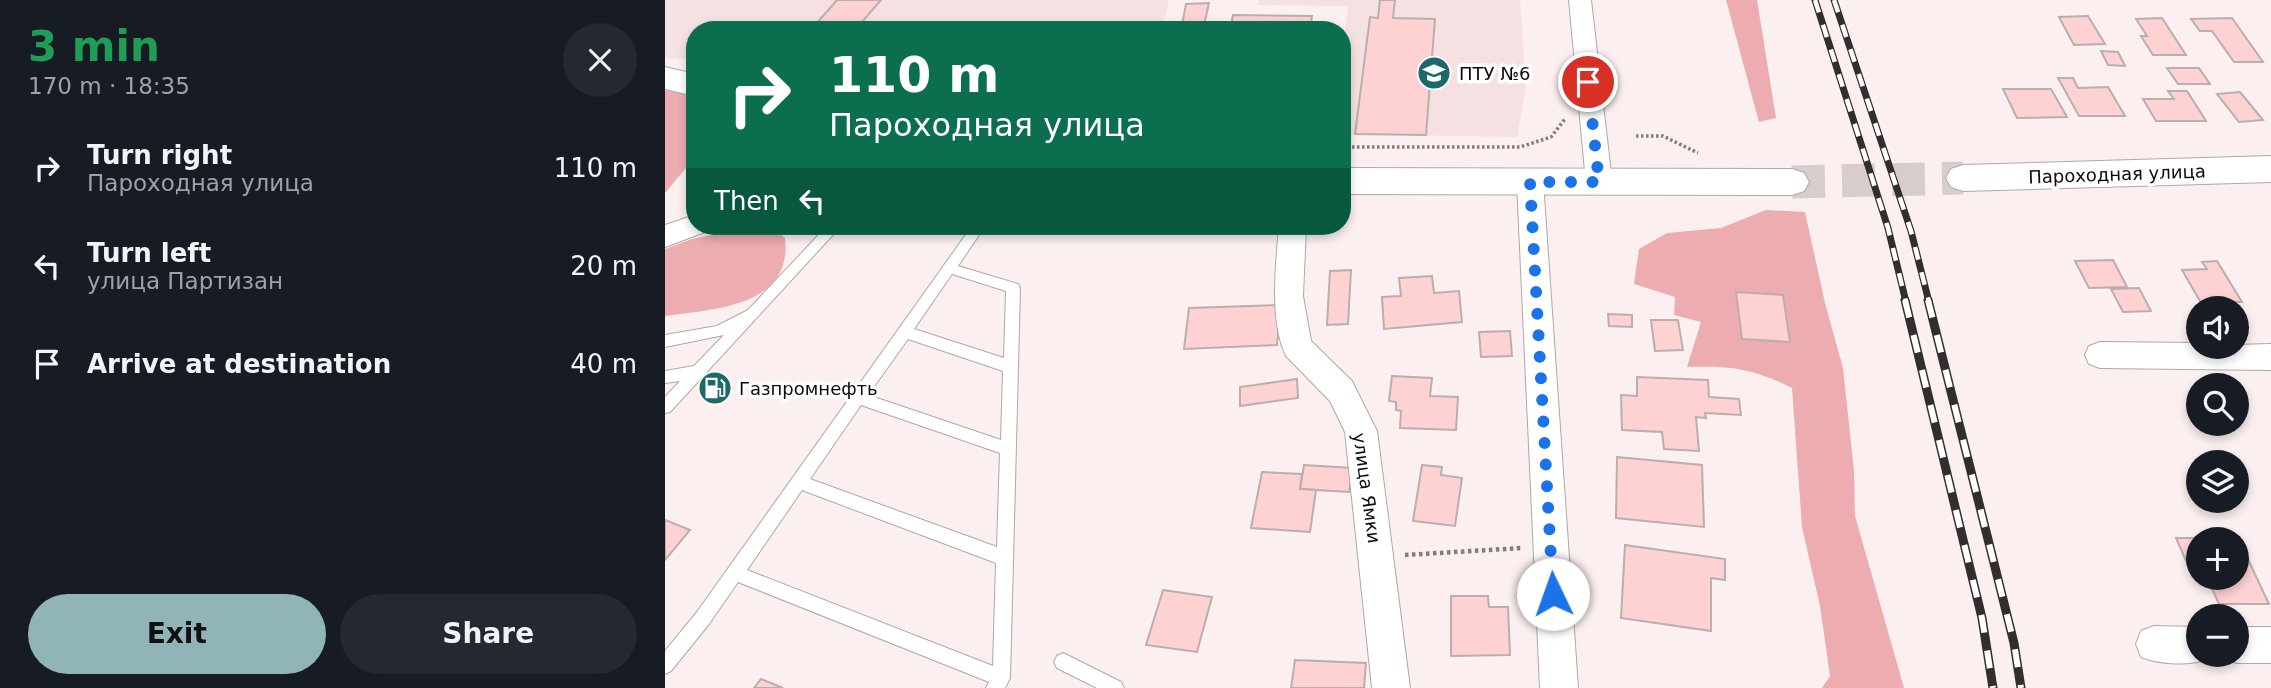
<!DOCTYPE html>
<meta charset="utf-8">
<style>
:root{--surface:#171b24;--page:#242831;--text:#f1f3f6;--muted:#9ea1a6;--accent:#91b5b6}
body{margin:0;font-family:"DejaVu Sans",sans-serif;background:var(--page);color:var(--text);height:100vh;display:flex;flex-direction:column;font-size:26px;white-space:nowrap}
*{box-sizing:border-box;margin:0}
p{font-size:23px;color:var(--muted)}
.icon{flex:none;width:38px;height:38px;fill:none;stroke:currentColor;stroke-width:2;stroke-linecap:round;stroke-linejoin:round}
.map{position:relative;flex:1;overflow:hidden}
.details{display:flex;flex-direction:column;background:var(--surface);width:665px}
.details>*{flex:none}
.hud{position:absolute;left:21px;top:21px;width:665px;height:214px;border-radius:28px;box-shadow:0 4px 10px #0003;background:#0b6e4f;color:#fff;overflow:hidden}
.fabs{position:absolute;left:1521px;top:296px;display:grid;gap:14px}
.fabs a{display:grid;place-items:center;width:63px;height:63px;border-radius:50%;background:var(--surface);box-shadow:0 4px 10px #0003;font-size:35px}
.pin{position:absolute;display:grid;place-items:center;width:60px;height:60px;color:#fff;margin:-30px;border:4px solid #fff;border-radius:50%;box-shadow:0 2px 7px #0007}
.me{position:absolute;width:77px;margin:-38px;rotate:357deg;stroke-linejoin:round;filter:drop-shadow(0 0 5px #0008)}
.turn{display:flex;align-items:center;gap:24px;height:147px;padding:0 28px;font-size:32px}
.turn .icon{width:91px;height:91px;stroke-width:2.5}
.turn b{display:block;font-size:49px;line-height:60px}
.then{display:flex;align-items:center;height:66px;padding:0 28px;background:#0003;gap:14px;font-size:26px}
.round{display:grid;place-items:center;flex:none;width:74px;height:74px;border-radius:37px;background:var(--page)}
.overview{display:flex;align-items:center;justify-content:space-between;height:119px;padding:0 28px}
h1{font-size:42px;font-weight:700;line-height:52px;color:#1e9e55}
.action{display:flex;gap:14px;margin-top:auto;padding:14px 28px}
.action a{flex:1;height:80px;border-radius:42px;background:var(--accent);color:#111;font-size:28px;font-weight:700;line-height:80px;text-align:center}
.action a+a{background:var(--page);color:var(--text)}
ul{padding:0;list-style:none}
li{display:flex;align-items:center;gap:21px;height:98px;padding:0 28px}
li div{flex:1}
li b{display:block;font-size:26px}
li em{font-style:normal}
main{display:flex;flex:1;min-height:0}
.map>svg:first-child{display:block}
.built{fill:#f5e1e2}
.green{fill:#ecacb0}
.building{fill:#fed1d3;stroke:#baaeae;stroke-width:2}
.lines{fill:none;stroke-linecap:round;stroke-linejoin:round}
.secondary-tunnel{stroke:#d7cdcd;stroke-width:33;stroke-dasharray:33 17;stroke-linecap:butt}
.service-casing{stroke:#b2a6a7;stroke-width:2}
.minor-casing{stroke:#b2a6a7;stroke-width:2}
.secondary-casing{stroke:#b2a6a7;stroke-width:2}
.path-far1{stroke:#847c7c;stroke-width:3.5;stroke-dasharray:2.5 2.5;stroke-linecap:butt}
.path{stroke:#847c7c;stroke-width:4.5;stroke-dasharray:3.5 3.5;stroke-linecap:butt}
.service{fill:#fff;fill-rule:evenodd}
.minor{fill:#fff;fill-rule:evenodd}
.secondary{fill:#fff;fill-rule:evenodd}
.rail-far1-casing{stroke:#332e2e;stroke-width:7}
.rail-casing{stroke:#332e2e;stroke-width:9}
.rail-far1{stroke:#fff;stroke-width:4.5;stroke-dasharray:13;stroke-linecap:butt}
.rail{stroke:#fff;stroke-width:6;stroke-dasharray:18;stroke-linecap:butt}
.route{stroke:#1a73e8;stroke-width:12;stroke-dasharray:0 21.6}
.labels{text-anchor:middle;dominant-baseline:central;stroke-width:7;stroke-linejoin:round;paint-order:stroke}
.poi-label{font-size:18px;fill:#0e0a0a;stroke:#fff;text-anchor:start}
.street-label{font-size:18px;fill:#0e0a0a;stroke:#fff}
</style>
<main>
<section class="details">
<div class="overview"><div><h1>3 min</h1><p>170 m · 18:35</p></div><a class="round"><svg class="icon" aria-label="close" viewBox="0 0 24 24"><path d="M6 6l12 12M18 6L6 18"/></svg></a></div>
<ul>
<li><svg class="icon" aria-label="right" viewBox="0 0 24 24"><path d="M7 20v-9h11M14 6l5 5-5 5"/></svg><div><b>Turn right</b><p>Пароходная улица</p></div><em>110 m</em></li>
<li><svg class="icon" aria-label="left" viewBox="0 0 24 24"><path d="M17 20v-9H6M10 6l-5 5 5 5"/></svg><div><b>Turn left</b><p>улица Партизан</p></div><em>20 m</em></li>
<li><svg class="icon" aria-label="arrive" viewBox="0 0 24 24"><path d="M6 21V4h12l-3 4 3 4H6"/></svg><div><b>Arrive at destination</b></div><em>40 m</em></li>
</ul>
<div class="action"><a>Exit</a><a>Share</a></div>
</section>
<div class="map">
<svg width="1606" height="688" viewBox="0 0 1606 688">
<rect width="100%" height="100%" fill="#fbefef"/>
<g class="built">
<polygon points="0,0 504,0 497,28 501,30 30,30 30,59 0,58"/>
<polygon points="594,0 855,0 861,87 852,137 677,134 677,59 683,6 593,5"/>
</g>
<g class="green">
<polygon points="1061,0 1092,0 1111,118 1094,122"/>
<polygon points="3,90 28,95 30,99 30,157 0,193 0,91"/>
<path d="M 1101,210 L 1140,212 L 1160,303 L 1178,368 L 1189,471 L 1190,516 L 1239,688 L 1157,688 L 1165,676 L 1155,606 L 1137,527 L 1127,388 C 1086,368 1067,366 1022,367 L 1036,322 L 1009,315 L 1010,297 L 969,284 L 974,249 L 1002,233 L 1056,228 Z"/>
<path d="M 81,228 L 107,228 L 120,238 C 128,307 49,309 0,316 L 0,249 L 27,239 Z"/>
</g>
<g class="building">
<polygon points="172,0 216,0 190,30 150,25"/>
<polygon points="715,0 730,0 728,18 770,19 761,135 690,134 705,17 713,18"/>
<polygon points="544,3 538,30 516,30 521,4"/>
<polygon points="568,15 647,16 645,30 565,30"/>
<polygon points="1423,16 1440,44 1409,45 1394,17"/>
<polygon points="1497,18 1521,55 1488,55 1476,36 1482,36 1471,19"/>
<polygon points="1567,18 1598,62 1569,62 1547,31 1535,31 1526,19"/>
<polygon points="411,23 445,24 443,30 408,30"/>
<polygon points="1436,51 1453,52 1460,66 1443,65"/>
<polygon points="1502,68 1534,68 1545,84 1513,84"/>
<polygon points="1393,78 1408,78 1413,88 1443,87 1460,116 1414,116"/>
<polygon points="1338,89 1386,89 1402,117 1352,118"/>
<polygon points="1503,91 1522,91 1541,121 1491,121 1478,99 1509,99"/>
<polygon points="1575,92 1598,120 1574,122 1552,94"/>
<polygon points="1448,260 1462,287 1424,288 1410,261"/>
<polygon points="1552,261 1577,302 1564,302 1568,308 1539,308 1517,270 1542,269 1537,262"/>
<polygon points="686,270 683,324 662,325 665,271"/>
<polygon points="767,276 769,293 794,291 797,322 719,329 717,297 736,296 734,278"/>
<polygon points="1474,288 1486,311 1458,312 1446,289"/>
<polygon points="1071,292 1118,295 1125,342 1077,339"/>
<polygon points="616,305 612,345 519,349 524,308"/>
<polygon points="943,314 967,315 967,327 944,326"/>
<polygon points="986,320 1013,320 1018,350 990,351"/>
<polygon points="845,331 847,356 816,357 814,332"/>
<polygon points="727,376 767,378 765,396 793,397 791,430 735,428 736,411 731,410 731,402 724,401"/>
<polygon points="972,377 1043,380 1044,397 1074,399 1076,415 1040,413 1041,418 1031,417 1034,451 999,449 997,432 957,430 956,395 972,396"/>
<polygon points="632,379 633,398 575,406 575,387"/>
<polygon points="952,457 1037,465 1039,527 951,518"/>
<polygon points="639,465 688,468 684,492 635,489"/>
<polygon points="757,465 777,467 776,475 797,478 790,526 748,521"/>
<polygon points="597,472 637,474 635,489 651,490 645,532 586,528"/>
<polygon points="0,520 25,530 0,560"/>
<polygon points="1511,538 1573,538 1604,604 1554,604 1542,578 1572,578 1572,539 1533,539 1533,572 1526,572"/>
<polygon points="960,545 1060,559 1060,580 1046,578 1046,631 956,618"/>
<polygon points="498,590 547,597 532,652 481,645"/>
<polygon points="786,596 823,596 824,607 843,607 845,655 786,656"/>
<polygon points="630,660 701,663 699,688 626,688"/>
<polygon points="96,679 118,688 89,688"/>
</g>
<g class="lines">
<polyline class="secondary-tunnel" points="1127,182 1298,178"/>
<defs>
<g id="service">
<polygon points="162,226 176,226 5,412 0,413 0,397 15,381 0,383 0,371 29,366 59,335 0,347 0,335 52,326 83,310"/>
<path d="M 307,226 L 320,226 L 293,266 L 353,284 L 355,288 L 345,678 L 340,688 L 321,688 L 324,682 L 73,582 L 44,624 L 6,671 L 0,674 L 0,651 L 32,612 ZM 287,274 L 341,291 L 339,358 L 249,329 ZM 243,339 L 338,371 L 336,440 L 203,395 ZM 196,405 L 335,453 L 332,547 L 145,479 ZM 137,490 L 331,563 L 328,666 L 82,570 Z"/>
<polygon points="398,653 456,682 459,688 432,688 392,668 389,662 392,656"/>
</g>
<g id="minor">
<polygon points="904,0 926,0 947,182 943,189 934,192 925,189 921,182"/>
<polygon points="865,172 874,175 878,182 913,688 875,688 852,182 856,175"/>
<polygon points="30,215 30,226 43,226 40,232 0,247 0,225"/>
<path d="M 614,226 L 641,226 L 638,296 L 646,341 L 687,381 L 712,431 L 745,688 L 707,688 L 680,432 L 665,401 L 621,356 C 604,320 611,265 614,226 Z"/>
<polygon points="1435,342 1533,343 1533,346 1606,344 1606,370 1435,368 1424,364 1420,355 1424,346"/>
<path d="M 1489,626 L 1533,627 L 1533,654 L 1547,654 L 1546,658 C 1525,666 1497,665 1476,657 L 1471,644 L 1476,631 Z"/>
<polygon points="1572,627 1606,627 1606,663 1572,663 1559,658 1558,654 1572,654"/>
</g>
<g id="secondary">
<polygon points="0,67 30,74 30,96 0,89"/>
<polygon points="1606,156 1606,182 1298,191 1286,187 1281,178 1286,169 1298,165"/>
<polygon points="677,168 1127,169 1139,173 1144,182 1139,191 1127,195 677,194"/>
</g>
</defs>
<use href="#service" class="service-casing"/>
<use href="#minor" class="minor-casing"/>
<use href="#secondary" class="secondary-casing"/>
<g class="path-far1">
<polyline points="971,136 998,136 1033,153"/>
<polyline points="677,147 855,147 886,137 900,119"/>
</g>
<polyline class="path" points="740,555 857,548"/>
<use href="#service" class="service"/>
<use href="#minor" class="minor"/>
<use href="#secondary" class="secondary"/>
<defs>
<g id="rail-far1">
<polyline points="1150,0 1223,228 1241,302"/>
<polyline points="1169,0 1246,231 1264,302"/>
</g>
<g id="rail">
<polyline points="1240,300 1317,618 1328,688"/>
<polyline points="1263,300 1349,643 1356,688"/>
</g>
</defs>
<use href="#rail-far1" class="rail-far1-casing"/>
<use href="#rail" class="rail-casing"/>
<use href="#rail-far1" class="rail-far1"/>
<use href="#rail" class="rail"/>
</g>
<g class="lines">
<polyline class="route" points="888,594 865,182 934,182 923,82"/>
</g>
<defs>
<symbol id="university-disc" viewBox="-11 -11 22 22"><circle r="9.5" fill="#1b6968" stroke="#fff"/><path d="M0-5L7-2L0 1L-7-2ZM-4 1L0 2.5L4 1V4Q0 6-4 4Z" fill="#fff"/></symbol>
<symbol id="fuel-disc" viewBox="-11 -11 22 22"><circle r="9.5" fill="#1b6968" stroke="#fff"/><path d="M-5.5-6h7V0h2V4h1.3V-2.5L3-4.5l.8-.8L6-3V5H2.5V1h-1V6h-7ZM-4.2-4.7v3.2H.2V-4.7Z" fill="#fff"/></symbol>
</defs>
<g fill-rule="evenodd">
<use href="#university-disc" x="750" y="54" width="38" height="38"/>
<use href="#fuel-disc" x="31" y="369" width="38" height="38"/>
</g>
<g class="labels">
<g class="poi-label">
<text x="794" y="73">ПТУ №6</text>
<text x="74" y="388">Газпромнефть</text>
</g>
<g class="street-label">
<text transform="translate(1452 174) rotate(-2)">Пароходная улица</text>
<text transform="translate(702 488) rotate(82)">улица Ямки</text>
</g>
</g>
</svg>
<div class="fabs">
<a><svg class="icon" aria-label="sound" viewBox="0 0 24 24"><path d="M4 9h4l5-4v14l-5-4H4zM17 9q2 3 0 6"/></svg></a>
<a><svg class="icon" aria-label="search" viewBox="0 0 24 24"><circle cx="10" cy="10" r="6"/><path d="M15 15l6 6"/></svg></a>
<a><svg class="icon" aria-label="layers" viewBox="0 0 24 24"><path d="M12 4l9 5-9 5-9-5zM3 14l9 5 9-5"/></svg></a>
<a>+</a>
<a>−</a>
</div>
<div class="pin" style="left:923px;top:82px;background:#d93025"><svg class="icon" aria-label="arrive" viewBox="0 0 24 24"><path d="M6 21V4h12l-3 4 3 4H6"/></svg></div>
<svg class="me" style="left:888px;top:594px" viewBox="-20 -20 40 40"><circle r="19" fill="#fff"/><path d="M0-13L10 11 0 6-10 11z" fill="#1a73e8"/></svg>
<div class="hud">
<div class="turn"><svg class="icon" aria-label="right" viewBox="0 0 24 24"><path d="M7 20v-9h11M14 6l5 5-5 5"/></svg><div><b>110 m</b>Пароходная улица</div></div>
<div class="then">Then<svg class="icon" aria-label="left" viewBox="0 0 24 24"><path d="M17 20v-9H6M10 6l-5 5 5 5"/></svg></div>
</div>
</div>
</main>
